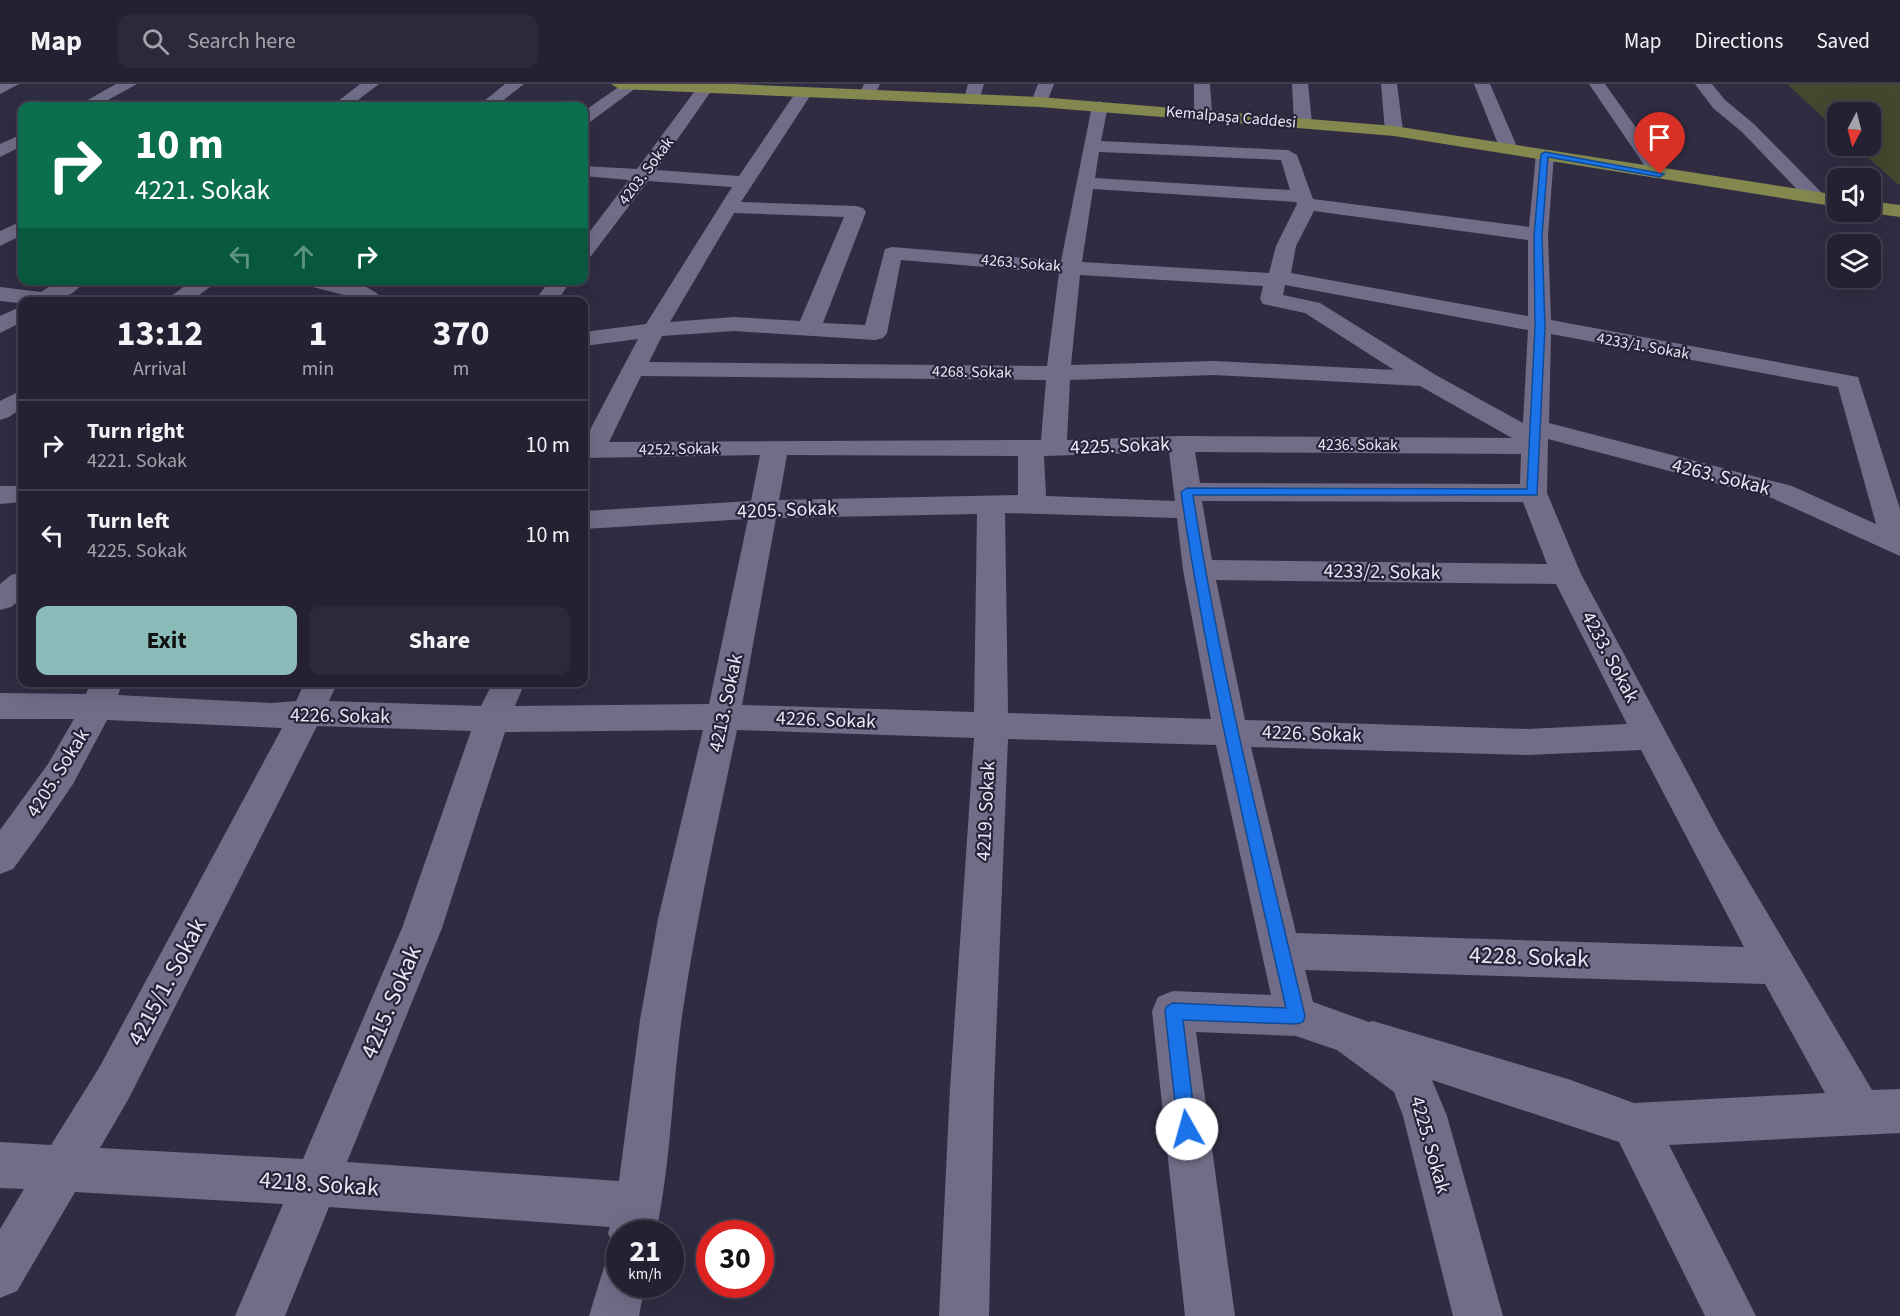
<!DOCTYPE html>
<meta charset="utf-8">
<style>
:root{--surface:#242232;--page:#2c2a3a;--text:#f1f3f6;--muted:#a3a4ac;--line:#413f4d;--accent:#8bbbb9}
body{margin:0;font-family:"Source Sans 3",sans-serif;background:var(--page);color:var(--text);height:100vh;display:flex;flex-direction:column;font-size:22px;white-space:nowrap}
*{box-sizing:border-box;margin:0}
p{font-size:20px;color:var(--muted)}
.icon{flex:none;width:33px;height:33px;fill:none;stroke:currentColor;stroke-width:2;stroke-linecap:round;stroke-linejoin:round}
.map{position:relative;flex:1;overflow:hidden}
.drawer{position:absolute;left:18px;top:213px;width:570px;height:390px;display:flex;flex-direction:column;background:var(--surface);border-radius:12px;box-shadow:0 6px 24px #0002,0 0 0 2px var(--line)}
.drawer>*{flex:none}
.top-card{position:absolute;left:18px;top:18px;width:570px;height:183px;border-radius:12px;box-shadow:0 6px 24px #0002,0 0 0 2px var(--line);background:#0b6e4f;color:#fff;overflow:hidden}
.needle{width:39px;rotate:187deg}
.tools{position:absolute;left:1827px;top:18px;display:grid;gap:12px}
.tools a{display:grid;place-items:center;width:54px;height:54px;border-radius:12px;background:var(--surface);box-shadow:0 6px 24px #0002,0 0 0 2px var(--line);font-size:30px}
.speed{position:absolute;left:606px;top:1136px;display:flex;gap:12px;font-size:30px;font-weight:700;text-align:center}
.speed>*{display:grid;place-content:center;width:78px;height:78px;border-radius:50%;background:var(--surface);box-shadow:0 6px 24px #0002,0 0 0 2px var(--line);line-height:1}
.speed small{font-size:15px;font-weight:400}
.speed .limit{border:9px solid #d22;background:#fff;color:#111}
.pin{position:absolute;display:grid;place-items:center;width:51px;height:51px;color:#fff;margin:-62px -26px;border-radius:50% 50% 50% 0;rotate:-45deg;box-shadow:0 0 6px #0007}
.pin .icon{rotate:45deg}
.me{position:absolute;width:66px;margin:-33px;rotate:353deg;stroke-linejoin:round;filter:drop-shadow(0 0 4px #0008)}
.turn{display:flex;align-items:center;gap:21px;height:126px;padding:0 18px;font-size:27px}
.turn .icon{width:78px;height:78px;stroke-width:2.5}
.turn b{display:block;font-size:42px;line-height:51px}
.lanes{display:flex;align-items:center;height:57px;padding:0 18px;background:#0003;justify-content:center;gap:30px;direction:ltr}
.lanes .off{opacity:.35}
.eta{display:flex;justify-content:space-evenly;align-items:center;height:102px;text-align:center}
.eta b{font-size:36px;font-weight:700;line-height:42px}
.action{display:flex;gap:12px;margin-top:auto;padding:12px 18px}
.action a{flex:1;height:69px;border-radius:12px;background:var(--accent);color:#111;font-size:24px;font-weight:700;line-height:69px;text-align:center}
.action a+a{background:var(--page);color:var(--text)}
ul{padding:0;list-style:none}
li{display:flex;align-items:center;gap:18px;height:90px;padding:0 18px;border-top:2px solid var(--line)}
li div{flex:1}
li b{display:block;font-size:22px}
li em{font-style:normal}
header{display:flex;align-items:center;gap:36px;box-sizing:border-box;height:84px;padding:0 30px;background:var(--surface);border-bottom:2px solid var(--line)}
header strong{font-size:28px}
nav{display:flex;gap:33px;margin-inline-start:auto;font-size:21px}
.search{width:420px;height:54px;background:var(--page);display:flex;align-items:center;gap:15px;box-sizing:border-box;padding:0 21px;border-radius:12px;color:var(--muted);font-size:22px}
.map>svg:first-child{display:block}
.green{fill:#45482e}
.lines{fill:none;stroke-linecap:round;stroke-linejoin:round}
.street{fill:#716d88;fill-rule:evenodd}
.primary{fill:#84874e;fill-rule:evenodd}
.route{fill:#1a73e8;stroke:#114b97;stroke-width:1.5}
.labels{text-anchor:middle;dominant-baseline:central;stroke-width:4.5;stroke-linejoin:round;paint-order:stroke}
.far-street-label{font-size:16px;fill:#e8e6f5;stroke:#272339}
.street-label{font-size:20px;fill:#e8e6f5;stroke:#272339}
.near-street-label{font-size:24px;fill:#e8e6f5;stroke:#272339}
</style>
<header>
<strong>Map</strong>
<div class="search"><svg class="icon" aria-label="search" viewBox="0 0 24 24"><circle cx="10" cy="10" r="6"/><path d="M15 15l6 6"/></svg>Search here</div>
<nav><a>Map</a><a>Directions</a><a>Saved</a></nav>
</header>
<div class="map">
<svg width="1900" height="1232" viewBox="0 0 1900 1232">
<rect width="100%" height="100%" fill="#302d43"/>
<polygon class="green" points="1787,0 1900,0 1900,102 1855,62 1870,62 1870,28 1838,28 1837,46"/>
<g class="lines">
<g class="street">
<polygon points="0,0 19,0 0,10"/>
<polygon points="116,0 137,0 97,22 77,22"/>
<polygon points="360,0 379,0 350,22 332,22"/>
<polygon points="505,0 524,0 496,22 478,22"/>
<polygon points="623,0 640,1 590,38 584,39 584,27"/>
<path d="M 700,0 L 712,0 L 714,3 L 656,86 L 739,92 L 798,5 L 804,4 L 812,9 L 741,118 L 856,122 L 863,124 L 866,128 L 823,239 L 865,241 L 885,165 L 892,163 L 1061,177 L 1092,22 L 1100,17 L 1108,22 L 1101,57 L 1288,66 L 1297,71 L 1313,115 L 1529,143 L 1536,70 L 1539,66 L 1551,66 L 1554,70 L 1548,151 L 1551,236 L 1858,293 L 1900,425 L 1900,472 L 1772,414 L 1548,355 L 1547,409 L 1581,490 L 1720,749 L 1872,1006 L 1900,1005 L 1900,1049 L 1669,1061 L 1756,1232 L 1705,1232 L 1619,1058 L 1432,996 L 1447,1032 L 1503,1232 L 1453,1232 L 1403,1032 L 1394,1008 L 1337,966 L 1296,952 L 1196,948 L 1235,1232 L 1185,1232 L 1152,927 L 1158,913 L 1173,907 L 1271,911 L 1216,661 L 1008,655 L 994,1004 L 989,1232 L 939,1232 L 950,1004 L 974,654 L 737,646 C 717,741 696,836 682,932 C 672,1005 671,1078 656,1149 L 620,1149 L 620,1168 L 615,1166 L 608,1149 L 610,1143 L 329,1123 L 285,1232 L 235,1232 L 283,1120 L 75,1108 L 17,1207 L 0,1214 L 0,1145 L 24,1105 L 0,1104 L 0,1058 L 51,1061 L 99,984 L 282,644 L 107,636 L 73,700 L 43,744 L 13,785 L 0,790 L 0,746 L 48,680 L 74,635 L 0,635 L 0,609 L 86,610 L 91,598 L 123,598 L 118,611 L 271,619 L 296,617 L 305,598 L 338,598 L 329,617 L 481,622 L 493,598 L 525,598 L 515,622 L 709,620 L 748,435 L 584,445 L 584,427 L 751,417 L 760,371 L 584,374 L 584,357 L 638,255 L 584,262 L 584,248 L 646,240 L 732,103 L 648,97 L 591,172 L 584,174 L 584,155 L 629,96 L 584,92 L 584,82 L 637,85 ZM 1099,68 L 1281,76 L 1290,106 L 1095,94 ZM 1093,105 L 1296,118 L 1297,120 L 1276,162 L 1269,189 L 1082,178 ZM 1314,127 L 1528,156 L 1528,232 L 1291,189 L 1296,162 ZM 734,129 L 844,133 L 800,237 L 734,233 L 670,238 ZM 901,176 L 1059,189 L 1047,282 L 649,278 L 662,252 L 734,247 L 875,256 L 883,254 L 887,249 ZM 1080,191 L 1263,202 L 1260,215 L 1263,220 L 1305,229 L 1394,286 L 1214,277 L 1071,281 ZM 1285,201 L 1528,246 L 1523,339 L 1434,290 L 1320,219 L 1283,211 ZM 1551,250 L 1838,303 L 1876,440 L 1792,402 L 1549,339 ZM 1214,291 L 1420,302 L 1512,354 L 1181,352 L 1067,356 L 1070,296 ZM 641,292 L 1046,296 L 1041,356 L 609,358 ZM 1169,368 L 1175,417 L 1046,412 L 1044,372 ZM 1195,368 L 1521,370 L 1520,400 L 1200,399 ZM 787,371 L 1018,372 L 1018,411 L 779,416 ZM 1202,417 L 1523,418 L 1547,480 L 1212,476 ZM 1005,429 L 1177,434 L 1183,486 L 1211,635 L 1008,629 ZM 977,430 L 974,628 L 742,621 L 776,434 ZM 1216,496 L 1556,500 L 1627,640 L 1528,645 L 1245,636 ZM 317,642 L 471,647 L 402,844 L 303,1075 L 100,1064 L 129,1014 ZM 703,646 L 658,835 L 640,936 L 619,1097 L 347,1078 L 442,844 L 505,648 ZM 1251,663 L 1528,671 L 1641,666 L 1744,863 L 1296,849 ZM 1305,886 L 1765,900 L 1825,1009 L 1634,1019 L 1568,995 L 1373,937 L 1369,938 L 1313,918 Z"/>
<polygon points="864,0 880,0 873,15 867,16 859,11"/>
<polygon points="968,0 984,0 978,19 972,20 964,15"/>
<polygon points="1038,0 1054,0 1047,18 1039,23 1031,18"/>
<polygon points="1194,0 1210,0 1212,30 1209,34 1203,35 1194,30"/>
<polygon points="1292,0 1308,0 1312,39 1309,43 1303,44 1294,39"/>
<polygon points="1381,0 1397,0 1403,47 1400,51 1394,52 1385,47"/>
<polygon points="1474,0 1490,0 1518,65 1515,69 1509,70 1500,65"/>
<polygon points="1589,0 1605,0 1669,90 1667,94 1653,94"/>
<polygon points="1695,0 1712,0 1725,16 1754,40 1823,110 1826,114 1823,118 1809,118 1742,48 1713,24"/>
<polygon points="22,50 22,62 0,73 0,60"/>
<polygon points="22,137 22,151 0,162 0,147"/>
<path d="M 59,196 L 85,196 C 67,224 27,220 0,217 L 0,203 L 41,208 Z"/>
<polygon points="193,196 219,196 190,218 163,218"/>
<path d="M 303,196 C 328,196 368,193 385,218 L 358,218 L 348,212 L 305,201 Z"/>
<polygon points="550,196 571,196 557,218 534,218"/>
<polygon points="22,222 22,238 0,249 0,232"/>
<polygon points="22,306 22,324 9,333 0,336 0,317"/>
<polygon points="0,402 22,402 22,418 0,420"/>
<polygon points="22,488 22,514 11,523 0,526 0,500 11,491"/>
<polygon points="620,1176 620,1200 645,1200 639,1232 589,1232 604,1183"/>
</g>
<g class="primary">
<polygon points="611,0 734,0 1039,13 1394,42 1838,111 1838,123 1394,52 1039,23 619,5"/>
<polygon points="1870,117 1900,121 1900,133 1864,128 1870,128"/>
</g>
</g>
<path class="route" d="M 1545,68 L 1664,90 L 1660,93 L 1548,73 L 1542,152 L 1545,243 L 1537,411 L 1193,411 C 1220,587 1264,759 1305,932 L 1303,938 L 1296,940 L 1183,936 L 1196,1045 L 1194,1051 L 1187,1054 L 1181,1051 L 1178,1045 L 1165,927 L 1167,922 L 1173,919 L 1286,924 C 1247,752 1206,581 1181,408 L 1187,404 L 1527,405 L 1535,243 L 1534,152 L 1541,70 Z"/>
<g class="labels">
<g class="far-street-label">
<text transform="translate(1231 33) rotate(5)">Kemalpaşa Caddesi</text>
<text transform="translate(646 87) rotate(-53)">4203. Sokak</text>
<text transform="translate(1021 179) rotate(5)">4263. Sokak</text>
<text transform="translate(1643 262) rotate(10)">4233/1. Sokak</text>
<text transform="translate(972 288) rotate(1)">4268. Sokak</text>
<text x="1358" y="361">4236. Sokak</text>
<text transform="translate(679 365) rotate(-1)">4252. Sokak</text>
</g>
<g class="street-label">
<text transform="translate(1120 362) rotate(-2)">4225. Sokak</text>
<text transform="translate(1721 393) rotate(14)">4263. Sokak</text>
<text transform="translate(787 426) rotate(-2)">4205. Sokak</text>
<text transform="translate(1382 488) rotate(1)">4233/2. Sokak</text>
<text transform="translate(1610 573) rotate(62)">4233. Sokak</text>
<text transform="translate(726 619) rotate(-78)">4213. Sokak</text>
<text transform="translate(340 632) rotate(1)">4226. Sokak</text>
<text transform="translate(826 636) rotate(2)">4226. Sokak</text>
<text transform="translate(1312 650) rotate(2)">4226. Sokak</text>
<text transform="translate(58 689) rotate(-58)">4205. Sokak</text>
<text transform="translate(986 727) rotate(-87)">4219. Sokak</text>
<text transform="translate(1430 1061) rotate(74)">4225. Sokak</text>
</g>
<g class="near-street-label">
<text transform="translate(1529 873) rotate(2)">4228. Sokak</text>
<text transform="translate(167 898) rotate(-62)">4215/1. Sokak</text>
<text transform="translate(391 918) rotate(-67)">4215. Sokak</text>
<text transform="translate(319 1100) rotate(4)">4218. Sokak</text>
</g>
</g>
</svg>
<div class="tools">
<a><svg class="needle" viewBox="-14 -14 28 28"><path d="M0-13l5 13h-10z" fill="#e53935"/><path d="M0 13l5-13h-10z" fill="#a3a4ac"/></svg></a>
<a><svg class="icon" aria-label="sound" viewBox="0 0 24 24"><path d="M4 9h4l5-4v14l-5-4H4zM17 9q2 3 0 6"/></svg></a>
<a><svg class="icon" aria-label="layers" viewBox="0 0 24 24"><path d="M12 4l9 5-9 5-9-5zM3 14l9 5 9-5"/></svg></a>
</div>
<div class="speed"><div>21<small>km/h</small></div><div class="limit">30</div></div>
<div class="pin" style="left:1660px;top:90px;background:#d93025"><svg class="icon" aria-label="arrive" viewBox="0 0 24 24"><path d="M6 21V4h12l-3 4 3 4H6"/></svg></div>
<svg class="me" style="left:1187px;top:1045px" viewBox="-20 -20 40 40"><circle r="19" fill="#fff"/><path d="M0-13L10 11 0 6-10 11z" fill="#1a73e8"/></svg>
<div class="top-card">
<div class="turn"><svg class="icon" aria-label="right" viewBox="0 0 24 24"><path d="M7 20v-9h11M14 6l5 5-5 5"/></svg><div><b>10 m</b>4221. Sokak</div></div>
<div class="lanes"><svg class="icon off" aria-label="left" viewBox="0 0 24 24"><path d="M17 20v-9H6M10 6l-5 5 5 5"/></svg><svg class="icon off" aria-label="ahead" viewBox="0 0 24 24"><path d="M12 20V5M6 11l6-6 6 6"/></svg><svg class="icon" aria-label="right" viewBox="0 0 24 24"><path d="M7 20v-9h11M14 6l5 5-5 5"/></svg></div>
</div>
<section class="drawer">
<div class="eta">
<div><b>13:12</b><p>Arrival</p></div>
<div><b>1</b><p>min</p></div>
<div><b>370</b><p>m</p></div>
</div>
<ul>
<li><svg class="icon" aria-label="right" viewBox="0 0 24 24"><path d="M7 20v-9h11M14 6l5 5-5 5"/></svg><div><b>Turn right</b><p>4221. Sokak</p></div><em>10 m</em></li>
<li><svg class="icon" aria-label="left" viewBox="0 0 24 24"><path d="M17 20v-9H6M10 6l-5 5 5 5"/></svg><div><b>Turn left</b><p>4225. Sokak</p></div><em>10 m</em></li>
</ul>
<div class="action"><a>Exit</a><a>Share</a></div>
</section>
</div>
